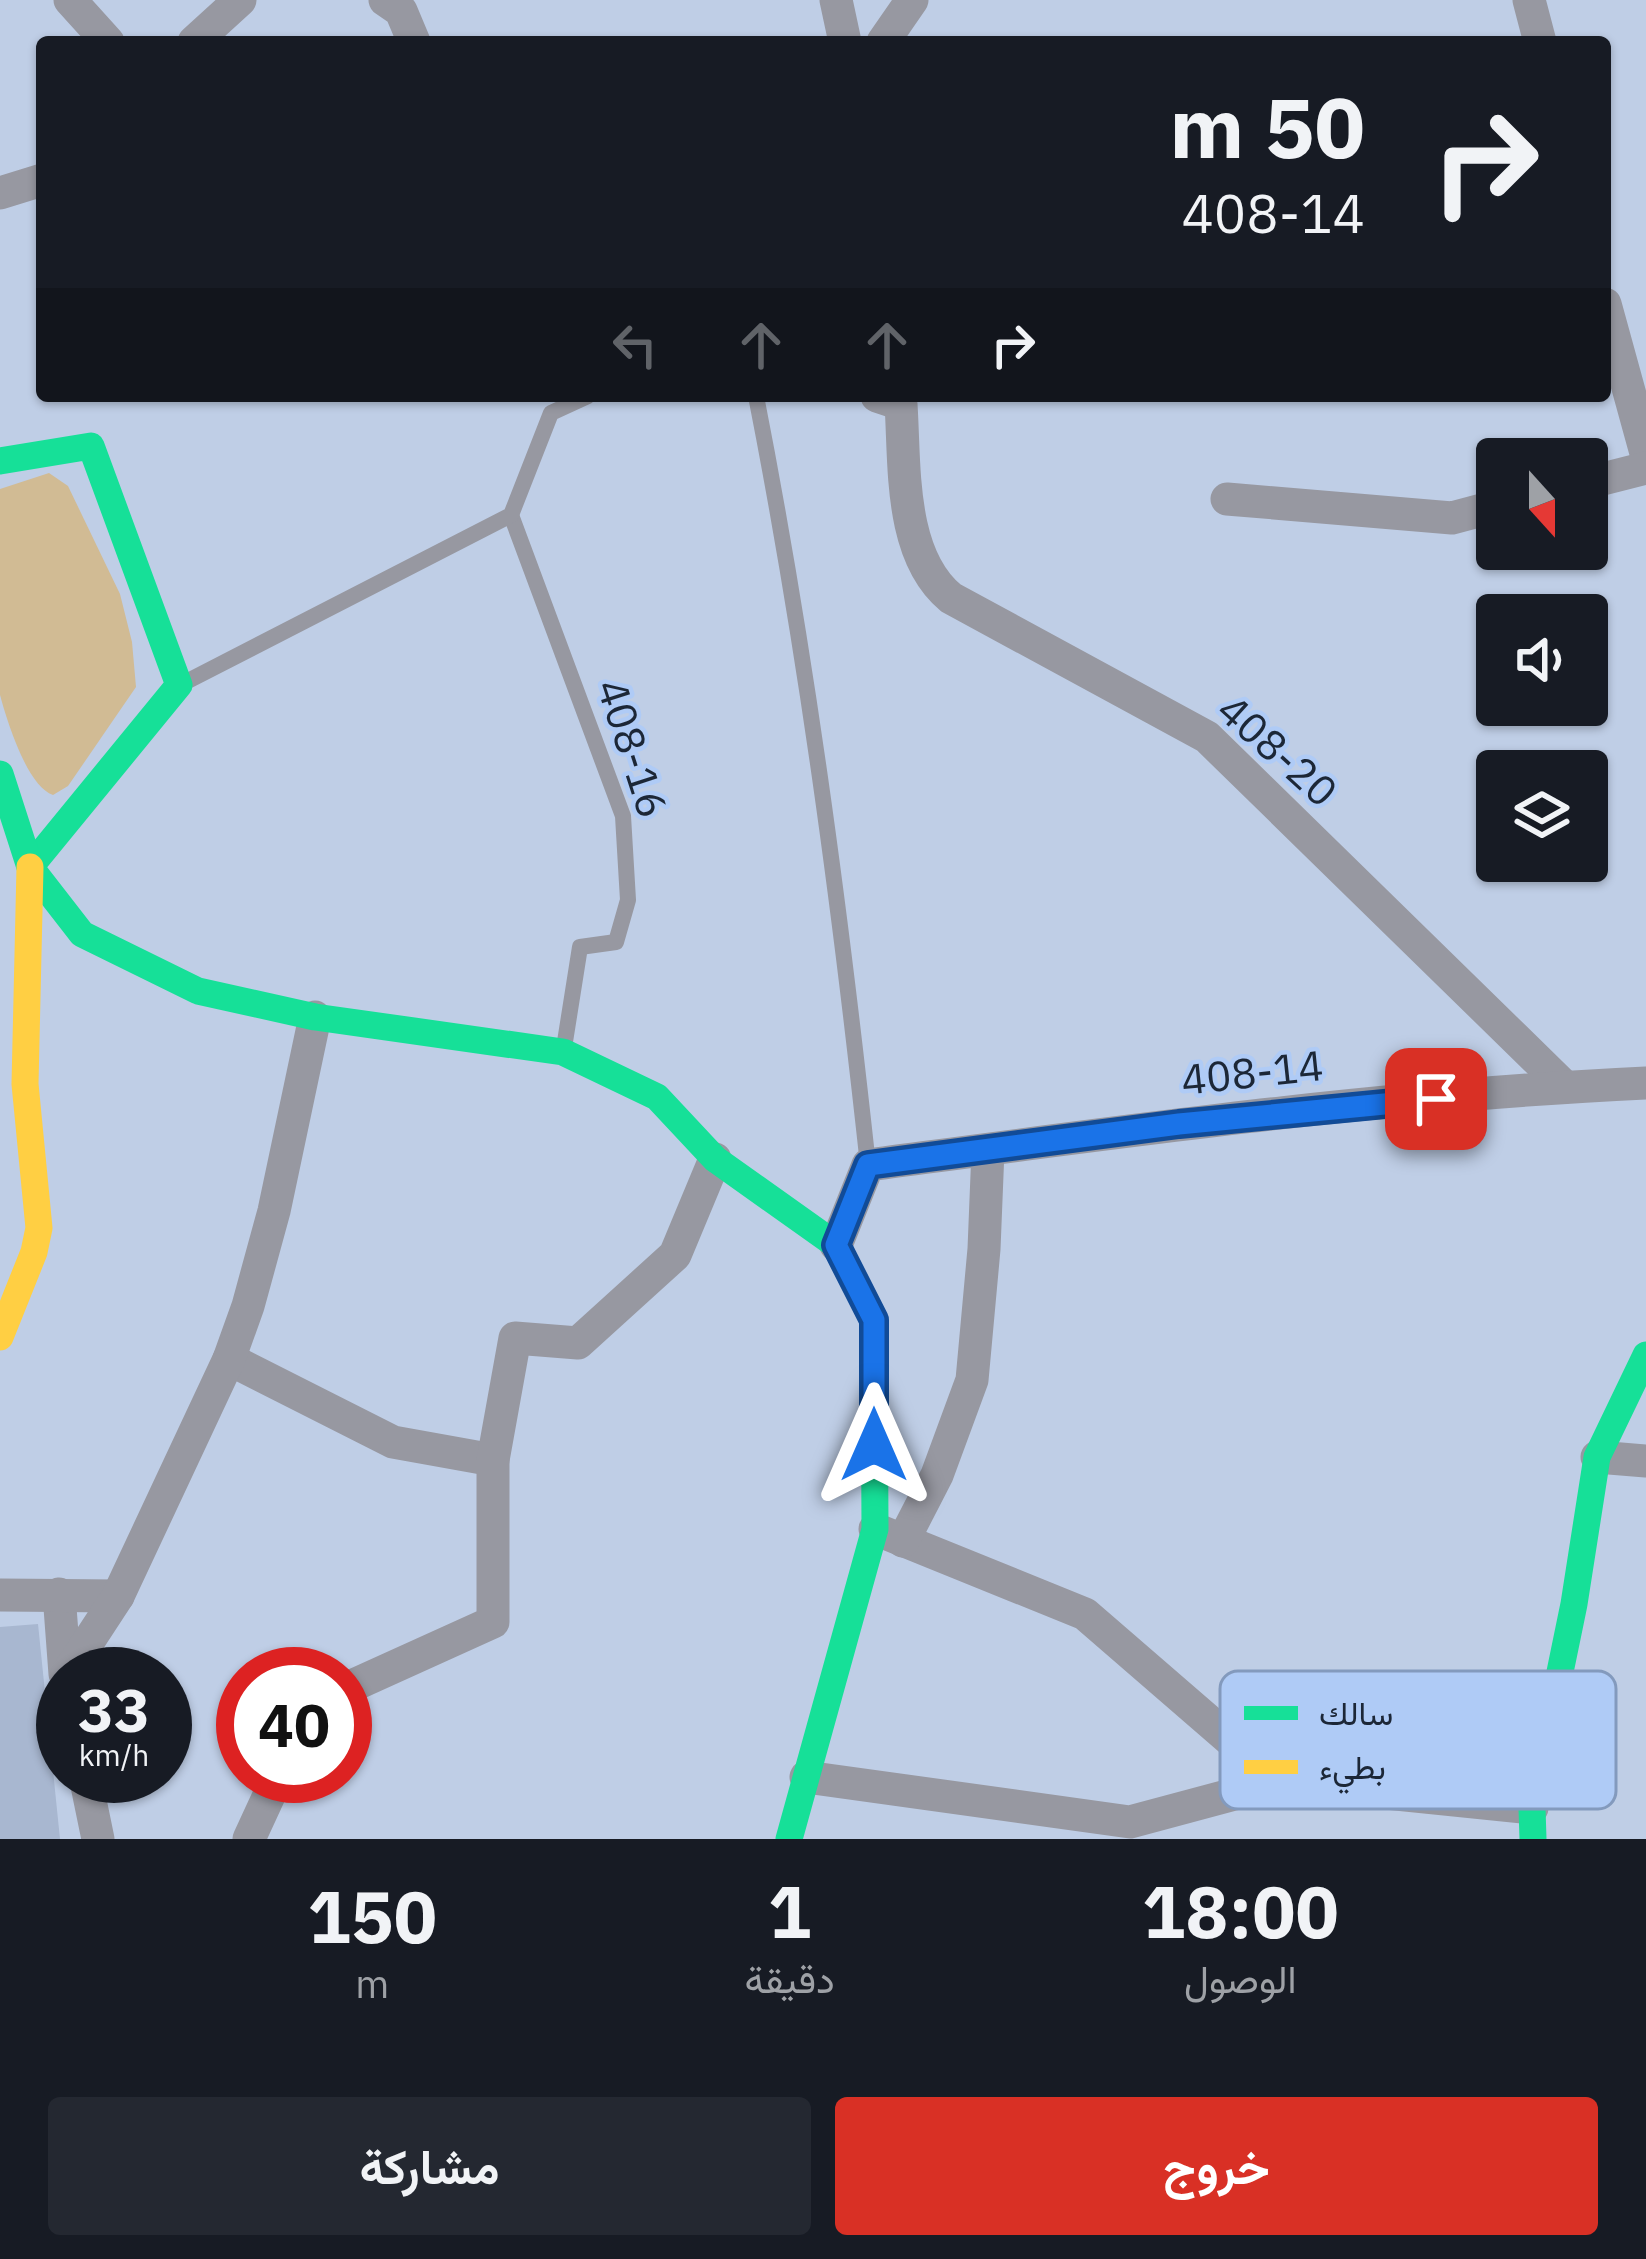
<!DOCTYPE html>
<html lang="ar">
<meta charset="utf-8">
<style>
:root{--surface:#171b24;--page:#242831;--text:#f1f3f6;--muted:#9ea1a6;--accent:#d93025}
body{margin:0;font-family:"IBM Plex Sans",Vazirmatn,sans-serif;background:var(--page);color:var(--text);direction:rtl;height:100vh;display:flex;flex-direction:column;font-size:45px;white-space:nowrap}
*{box-sizing:border-box;margin:0}
p{font-size:39px;color:var(--muted)}
.icon{flex:none;width:66px;height:66px;fill:none;stroke:currentColor;stroke-width:2;stroke-linecap:round;stroke-linejoin:round}
.map{position:relative;height:1839px;overflow:hidden;direction:ltr}
.side{display:flex;flex-direction:column;background:var(--surface);flex:1}
.side>*{flex:none}
.banner{position:absolute;left:36px;top:36px;width:1575px;height:366px;border-radius:12px;box-shadow:0 3px 9px #0004;direction:rtl;background:#171b24;color:var(--text);overflow:hidden}
.needle{width:78px;rotate:159deg}
.controls{position:absolute;left:1476px;top:438px;display:grid;gap:24px}
.controls a{display:grid;place-items:center;width:132px;height:132px;border-radius:12px;background:var(--surface);box-shadow:0 3px 9px #0004;font-size:60px}
.speed{position:absolute;left:36px;top:1647px;display:flex;gap:24px;font-size:60px;font-weight:700;text-align:center}
.speed>*{display:grid;place-content:center;width:156px;height:156px;border-radius:50%;background:var(--surface);box-shadow:0 3px 9px #0004;line-height:1}
.speed small{font-size:30px;font-weight:400}
.speed .limit{border:18px solid #d22;background:#fff;color:#111}
.pin{position:absolute;display:grid;place-items:center;width:102px;height:102px;color:#fff;margin:-51px;border-radius:24px;box-shadow:0 6px 18px #0006}
.me{position:absolute;width:132px;margin:-66px;rotate:0deg;stroke-linejoin:round;filter:drop-shadow(0 0 9px #0008)}
.turn{display:flex;align-items:center;gap:42px;height:252px;padding:0 48px;font-size:54px}
.turn .icon{width:156px;height:156px;stroke-width:2.5}
.turn b{display:block;font-size:84px;line-height:102px}
.lanes{display:flex;align-items:center;height:114px;padding:0 48px;background:#0003;justify-content:center;gap:60px;direction:ltr}
.lanes .off{opacity:.35}
.eta{display:flex;justify-content:space-evenly;align-items:center;height:204px;text-align:center}
.eta b{font-size:72px;font-weight:700;line-height:84px}
.primary-button{display:flex;gap:24px;margin-top:auto;padding:24px 48px}
.primary-button a{flex:1;height:138px;border-radius:12px;background:var(--accent);color:#fff;font-size:48px;font-weight:700;line-height:138px;text-align:center}
.primary-button a+a{background:var(--page);color:var(--text)}
.map>svg:first-child{display:block}
.green{fill:#d1bb94}
.building{fill:#a8b7d0}
.lines{fill:none;stroke-linecap:round;stroke-linejoin:round}
.lane{stroke:#9798a1;stroke-width:16}
.street{stroke:#9798a1;stroke-width:33}
.fast{stroke:#16e098;stroke-width:27}
.slow{stroke:#ffcf43;stroke-width:27}
.route-casing{stroke:#114b97;stroke-width:30}
.route{stroke:#1a73e8;stroke-width:21}
.labels{text-anchor:middle;dominant-baseline:central;stroke-width:9;stroke-linejoin:round;paint-order:stroke}
.street-label{font-size:42px;fill:#1c2737;stroke:#afcbf6}
.key{fill:#afcbf6;stroke:#839abd;stroke-width:3}
.key-label{font-size:33px;fill:#1c2737}
</style>
<div class="map">
<svg width="1646" height="1839" viewBox="0 0 1646 1839">
<rect width="100%" height="100%" fill="#bfcee6"/>
<path class="green" d="M 49,473 L 68,486 L 120,594 L 132,642 L 136,687 L 68,786 L 53,795 C 27,786 7,721 0,695 L 0,489 Z"/>
<polygon class="building" points="38,1624 60,1839 0,1839 0,1627"/>
<g class="lines">
<g class="lane">
<path d="M 756,396 C 806,651 840,907 868,1165"/>
<polyline points="511,515 623,816 628,900 616,942 580,947 564,1048"/>
<polyline points="182,684 511,515 551,413 588,396"/>
</g>
<g class="street">
<polyline points="70,0 108,42"/>
<polyline points="385,0 401,11 414,42"/>
<polyline points="836,0 845,42"/>
<polyline points="1529,0 1540,42"/>
<polyline points="194,42 240,0"/>
<polyline points="883,42 912,0"/>
<polyline points="0,193 42,180"/>
<polyline points="1605,304 1646,453"/>
<path d="M 877,396 L 901,404 C 905,466 899,555 951,598 L 1207,737 L 1565,1087"/>
<polyline points="1587,483 1646,468"/>
<polyline points="1227,499 1452,518 1497,506"/>
<path d="M 836,1245 L 868,1165 C 1126,1131 1385,1095 1646,1083"/>
<polyline points="229,1359 393,1442 493,1460"/>
<polyline points="1597,1457 1646,1461"/>
<polyline points="875,1529 1085,1614 1279,1782 1532,1808"/>
<polyline points="903,1541 937,1475 972,1380 984,1249 988,1150"/>
<polyline points="59,1594 65,1674"/>
<polyline points="0,1595 118,1596"/>
<polyline points="67,1674 118,1596 229,1359 248,1306 274,1211 315,1017"/>
<polyline points="345,1689 493,1622 493,1460 515,1338 578,1343 675,1255 715,1159"/>
<polyline points="85,1776 98,1839"/>
<polyline points="806,1777 1130,1822 1279,1782"/>
<polyline points="249,1839 278,1776"/>
</g>
<g class="fast">
<polyline points="0,461 91,446 179,685 30,867"/>
<polyline points="0,774 30,867 82,934 198,991 315,1017 563,1052 657,1097 715,1159 836,1245 874,1320 875,1529 789,1839"/>
<polyline points="1533,1839 1532,1808 1574,1604 1597,1457 1646,1355"/>
</g>
<polyline class="slow" points="0,1337 34,1252 39,1228 25,1084 30,867"/>
</g>
<g class="lines">
<defs>
<polyline id="route" points="874,1445 874,1320 836,1245 868,1165 1179,1124 1436,1099"/>
</defs>
<use href="#route" class="route-casing"/>
<use href="#route" class="route"/>
</g>
<g class="labels">
<g class="street-label">
<text transform="translate(633 748) rotate(72)">408-16</text>
<text transform="translate(1278 750) rotate(42)">408-20</text>
<text transform="translate(1252 1072) rotate(-6)">408-14</text>
</g>
</g>
<rect x="1220" y="1671" width="396" height="138" rx="18" class="key"/>
<rect x="1244" y="1706" width="54" height="14" fill="#16e098"/>
<rect x="1244" y="1760" width="54" height="14" fill="#ffcf43"/>
<g class="key-label">
<text x="1319" y="1725">سالك</text>
<text x="1319" y="1779">بطيء</text>
</g>
</svg>
<div class="controls">
<a><svg class="needle" viewBox="-14 -14 28 28"><path d="M0-13l5 13h-10z" fill="#e53935"/><path d="M0 13l5-13h-10z" fill="#9ea1a6"/></svg></a>
<a><svg class="icon" aria-label="sound" viewBox="0 0 24 24"><path d="M4 9h4l5-4v14l-5-4H4zM17 9q2 3 0 6"/></svg></a>
<a><svg class="icon" aria-label="layers" viewBox="0 0 24 24"><path d="M12 4l9 5-9 5-9-5zM3 14l9 5 9-5"/></svg></a>
</div>
<div class="speed"><div>33<small>km/h</small></div><div class="limit">40</div></div>
<div class="pin" style="left:1436px;top:1099px;background:#d93025"><svg class="icon" aria-label="arrive" viewBox="0 0 24 24"><path d="M6 21V4h12l-3 4 3 4H6"/></svg></div>
<svg class="me" style="left:874px;top:1445px" viewBox="-20 -20 40 40"><path d="M0-17L14 15 0 8-14 15z" fill="#1a73e8" stroke="#fff" stroke-width="4"/></svg>
<div class="banner">
<div class="turn"><svg class="icon" aria-label="right" viewBox="0 0 24 24"><path d="M7 20v-9h11M14 6l5 5-5 5"/></svg><div><b>50 m</b>408-14</div></div>
<div class="lanes"><svg class="icon off" aria-label="left" viewBox="0 0 24 24"><path d="M17 20v-9H6M10 6l-5 5 5 5"/></svg><svg class="icon off" aria-label="ahead" viewBox="0 0 24 24"><path d="M12 20V5M6 11l6-6 6 6"/></svg><svg class="icon off" aria-label="ahead" viewBox="0 0 24 24"><path d="M12 20V5M6 11l6-6 6 6"/></svg><svg class="icon" aria-label="right" viewBox="0 0 24 24"><path d="M7 20v-9h11M14 6l5 5-5 5"/></svg></div>
</div>
</div>
<section class="side">
<div class="eta">
<div><b>18:00</b><p>الوصول</p></div>
<div><b>1</b><p>دقيقة</p></div>
<div><b>150</b><p>m</p></div>
</div>
<div class="primary-button"><a>خروج</a><a>مشاركة</a></div>
</section>
